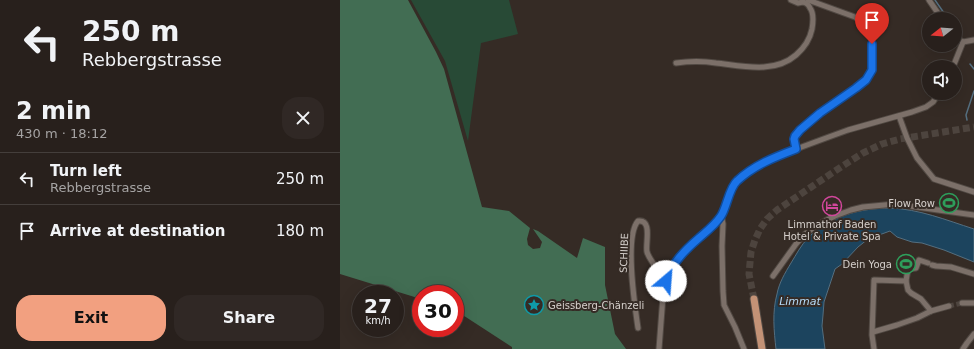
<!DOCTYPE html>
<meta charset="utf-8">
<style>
:root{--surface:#28201c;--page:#302825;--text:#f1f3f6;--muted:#a5a3a3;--line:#443e3b;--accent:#f2a080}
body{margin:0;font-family:"DejaVu Sans",sans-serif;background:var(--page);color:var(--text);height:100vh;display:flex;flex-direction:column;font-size:15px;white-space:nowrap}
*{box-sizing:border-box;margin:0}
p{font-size:13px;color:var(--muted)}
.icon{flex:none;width:22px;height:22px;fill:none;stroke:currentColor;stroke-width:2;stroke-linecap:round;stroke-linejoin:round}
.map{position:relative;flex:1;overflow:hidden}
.panel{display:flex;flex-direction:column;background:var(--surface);width:340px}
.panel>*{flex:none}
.guide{background:#28201c;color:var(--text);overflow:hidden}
.needle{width:26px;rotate:253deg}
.controls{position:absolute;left:582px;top:12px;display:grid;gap:8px}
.controls a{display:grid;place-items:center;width:40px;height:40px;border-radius:50%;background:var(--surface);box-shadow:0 4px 16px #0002,0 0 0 1px var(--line);font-size:20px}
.speed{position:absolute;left:12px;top:285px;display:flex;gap:8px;font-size:20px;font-weight:700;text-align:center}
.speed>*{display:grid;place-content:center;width:52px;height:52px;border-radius:50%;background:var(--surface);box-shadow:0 4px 16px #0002,0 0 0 1px var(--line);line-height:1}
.speed small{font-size:10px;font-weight:400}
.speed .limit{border:6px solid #d22;background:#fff;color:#111}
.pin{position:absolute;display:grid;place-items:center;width:34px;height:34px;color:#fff;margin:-41px -17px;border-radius:50% 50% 50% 0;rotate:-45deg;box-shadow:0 0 4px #0007}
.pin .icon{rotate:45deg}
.me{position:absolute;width:44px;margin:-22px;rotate:27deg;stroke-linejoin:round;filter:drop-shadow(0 0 3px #0008)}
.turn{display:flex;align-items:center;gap:14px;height:84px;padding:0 16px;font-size:18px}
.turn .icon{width:52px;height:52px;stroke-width:2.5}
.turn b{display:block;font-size:28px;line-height:34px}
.round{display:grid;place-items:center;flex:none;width:42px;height:42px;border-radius:16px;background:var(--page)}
.overview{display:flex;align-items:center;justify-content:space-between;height:68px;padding:0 16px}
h1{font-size:24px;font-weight:600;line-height:30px}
.action{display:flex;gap:8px;margin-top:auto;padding:8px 16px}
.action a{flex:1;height:46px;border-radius:16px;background:var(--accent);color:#111;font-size:16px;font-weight:600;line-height:46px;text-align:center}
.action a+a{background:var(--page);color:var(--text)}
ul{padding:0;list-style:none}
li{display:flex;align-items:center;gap:12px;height:52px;padding:0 16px;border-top:1px solid var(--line)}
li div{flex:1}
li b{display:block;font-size:15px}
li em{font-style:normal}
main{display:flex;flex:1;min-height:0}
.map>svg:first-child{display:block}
.green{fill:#284a36}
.forest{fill:#426d53}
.water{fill:#1c445e;stroke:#546e7f}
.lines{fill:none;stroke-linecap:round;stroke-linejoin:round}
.stream{stroke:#546e7f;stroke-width:1.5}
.minor-tunnel{stroke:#4d443e;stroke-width:5;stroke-dasharray:5 2.5;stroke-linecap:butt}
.major-tunnel{stroke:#4d443e;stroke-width:7;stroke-dasharray:7 3.5;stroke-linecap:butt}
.minor-casing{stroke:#514943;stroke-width:7}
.major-casing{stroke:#514943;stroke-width:9}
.minor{stroke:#7c7069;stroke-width:5}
.major{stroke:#c39276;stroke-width:7}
.route-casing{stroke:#114b97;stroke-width:10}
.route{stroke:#1a73e8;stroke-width:7}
.labels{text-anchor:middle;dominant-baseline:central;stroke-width:4;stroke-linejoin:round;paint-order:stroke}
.poi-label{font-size:10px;fill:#d6d0cc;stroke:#352b25;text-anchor:end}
.street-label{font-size:10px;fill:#d6d0cc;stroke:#352b25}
.water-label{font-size:11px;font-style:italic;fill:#b5dbf8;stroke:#352b25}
</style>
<main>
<section class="panel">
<div class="guide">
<div class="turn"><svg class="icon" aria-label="left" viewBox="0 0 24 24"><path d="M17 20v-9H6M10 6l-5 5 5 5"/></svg><div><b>250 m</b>Rebbergstrasse</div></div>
</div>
<div class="overview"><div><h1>2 min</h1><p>430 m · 18:12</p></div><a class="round"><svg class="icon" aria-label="close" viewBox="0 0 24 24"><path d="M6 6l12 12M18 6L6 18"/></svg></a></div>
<ul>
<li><svg class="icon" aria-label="left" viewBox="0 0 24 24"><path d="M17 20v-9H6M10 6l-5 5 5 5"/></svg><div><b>Turn left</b><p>Rebbergstrasse</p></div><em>250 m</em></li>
<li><svg class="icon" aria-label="arrive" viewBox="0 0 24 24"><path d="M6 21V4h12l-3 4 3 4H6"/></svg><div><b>Arrive at destination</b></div><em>180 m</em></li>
</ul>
<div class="action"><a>Exit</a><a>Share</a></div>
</section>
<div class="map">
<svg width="634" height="349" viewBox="0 0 634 349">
<rect width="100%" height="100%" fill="#352b25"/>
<polygon class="green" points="71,0 169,0 178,34 141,43 128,141 105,61"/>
<polygon class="forest" points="0,0 68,0 96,52 104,69 142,207 169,211 190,228 187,239 188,245 193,249 200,248 202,242 193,229 198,231 237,258 243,238 265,247 265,285 275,334 286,349 172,349 172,347 115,310 115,294 81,294 81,299 0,274"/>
<path class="water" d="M 550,208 C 579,209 606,220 634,229 L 634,262 L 604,250 L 582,243 L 572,242 L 557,237 L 550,231 L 528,239 L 518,247 L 502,264 L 495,269 L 484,302 L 483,315 L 482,326 L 485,349 L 436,349 C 434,331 432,312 437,294 C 439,283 445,273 451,263 C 456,255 461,245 468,238 C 489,216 521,208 550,208 Z"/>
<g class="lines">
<g class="stream">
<polyline points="595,0 604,13"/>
<polyline points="630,64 634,69"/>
<polyline points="627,120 626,115 634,91"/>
</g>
<polyline class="minor-tunnel" points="609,306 622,303"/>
<polyline class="major-tunnel" points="414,299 409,274 411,252 415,240 420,229 427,219 437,210 501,167 523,153 542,144 560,139 634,127"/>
<defs>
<g id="minor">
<polyline points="451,0 458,3 463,2"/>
<polyline points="589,0 602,19"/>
<polyline points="615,37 623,42"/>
<polyline points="623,42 634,40"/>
<path d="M 336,63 C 350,61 363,61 376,63 C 403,66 434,74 456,55 C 464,48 470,39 472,29 C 473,23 474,13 470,8 C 469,5 466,3 463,2"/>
<polyline points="613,67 623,42"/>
<polyline points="559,116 567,138 577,158 594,179 634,192"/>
<polyline points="456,149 454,139 457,133 480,113 516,88 526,80 532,70 532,39 530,32 524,24 515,17 468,0"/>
<polyline points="380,217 382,219 383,224 382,246 383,291 384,305 395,327 404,349"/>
<polyline points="592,265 596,266 611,267 634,274"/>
<polyline points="433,276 456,244 464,235 473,228 483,222 495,216 511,210 523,207 555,204 634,215"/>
<polyline points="566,281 568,269 576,268 579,260 588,263"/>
<polyline points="622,303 634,303"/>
<path d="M 298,328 C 295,307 284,237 298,221 C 313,219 305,244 307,252 C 309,259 315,264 317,271 C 320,282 307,293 323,296"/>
<polyline points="533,332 557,325 577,318 591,311 609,306"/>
<polyline points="319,349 323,296 325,284 328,275 332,267 344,252 372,227 380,217 393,186 398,180 420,165 432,158 486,138 508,130 572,112 586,107 593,102 599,93"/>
<polyline points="534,349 532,335 534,280 566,281 568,290 571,293 581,299 591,311"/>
<polyline points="623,349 627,343 634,334"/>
</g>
<polyline id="major" points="414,299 422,349"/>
</defs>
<use href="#minor" class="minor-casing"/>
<use href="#major" class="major-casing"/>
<use href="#minor" class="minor"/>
<use href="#major" class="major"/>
</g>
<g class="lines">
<defs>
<path id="route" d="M 326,281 C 332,263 345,250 359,238 C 367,231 375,225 381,216 C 387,207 389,188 397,181 C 414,165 435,157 456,149 L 454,139 L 455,136 L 460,130 L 480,113 L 516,88 L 526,80 L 532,70 L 532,44"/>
</defs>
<use href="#route" class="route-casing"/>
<use href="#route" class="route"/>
</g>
<defs>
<symbol id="stadium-ring" viewBox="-11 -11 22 22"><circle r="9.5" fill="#352b25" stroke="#2e9e5b" stroke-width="1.5"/><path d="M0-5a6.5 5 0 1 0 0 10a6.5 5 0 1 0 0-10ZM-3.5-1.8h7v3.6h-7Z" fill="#2e9e5b"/></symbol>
<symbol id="hotel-ring" viewBox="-11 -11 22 22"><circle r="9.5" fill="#352b25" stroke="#d1479c" stroke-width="1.5"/><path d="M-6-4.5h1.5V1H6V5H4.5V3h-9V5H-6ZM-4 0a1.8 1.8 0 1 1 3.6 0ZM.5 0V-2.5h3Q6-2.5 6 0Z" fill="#d1479c"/></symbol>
<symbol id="sight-ring" viewBox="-11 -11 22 22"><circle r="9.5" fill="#352b25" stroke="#0f9aa8" stroke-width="1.5"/><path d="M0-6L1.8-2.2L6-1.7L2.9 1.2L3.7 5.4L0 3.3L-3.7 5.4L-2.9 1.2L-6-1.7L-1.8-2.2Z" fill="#0f9aa8"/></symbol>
</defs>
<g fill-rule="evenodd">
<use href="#stadium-ring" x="598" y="192" width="22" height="22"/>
<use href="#hotel-ring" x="481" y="195" width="22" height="22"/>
<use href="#stadium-ring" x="555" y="253" width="22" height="22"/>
<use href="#sight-ring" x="183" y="294" width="22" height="22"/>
</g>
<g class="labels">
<g class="poi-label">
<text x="595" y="203">Flow Row</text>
<text x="492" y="224" text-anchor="middle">Limmathof Baden<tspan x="492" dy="12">Hotel &amp; Private Spa</tspan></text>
<text x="552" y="264">Dein Yoga</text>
<text x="208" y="305" text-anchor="start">Geissberg-Chänzeli</text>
</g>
<g class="street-label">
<text transform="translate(284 253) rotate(-88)">SCHIIBE</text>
</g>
<g class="water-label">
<text x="460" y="301">Limmat</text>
</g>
</g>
</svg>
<div class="controls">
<a><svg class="needle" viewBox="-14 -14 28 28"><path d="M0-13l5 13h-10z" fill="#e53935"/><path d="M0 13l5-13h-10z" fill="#a5a3a3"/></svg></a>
<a><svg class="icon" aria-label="sound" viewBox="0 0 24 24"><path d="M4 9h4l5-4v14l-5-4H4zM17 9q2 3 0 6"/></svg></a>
</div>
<div class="speed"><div>27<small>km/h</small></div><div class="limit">30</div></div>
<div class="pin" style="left:532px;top:44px;background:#d93025"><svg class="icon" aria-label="arrive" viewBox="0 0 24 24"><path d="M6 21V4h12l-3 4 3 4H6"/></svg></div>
<svg class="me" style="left:326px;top:281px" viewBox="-20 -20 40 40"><circle r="19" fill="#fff"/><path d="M0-13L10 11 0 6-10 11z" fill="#1a73e8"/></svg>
</div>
</main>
